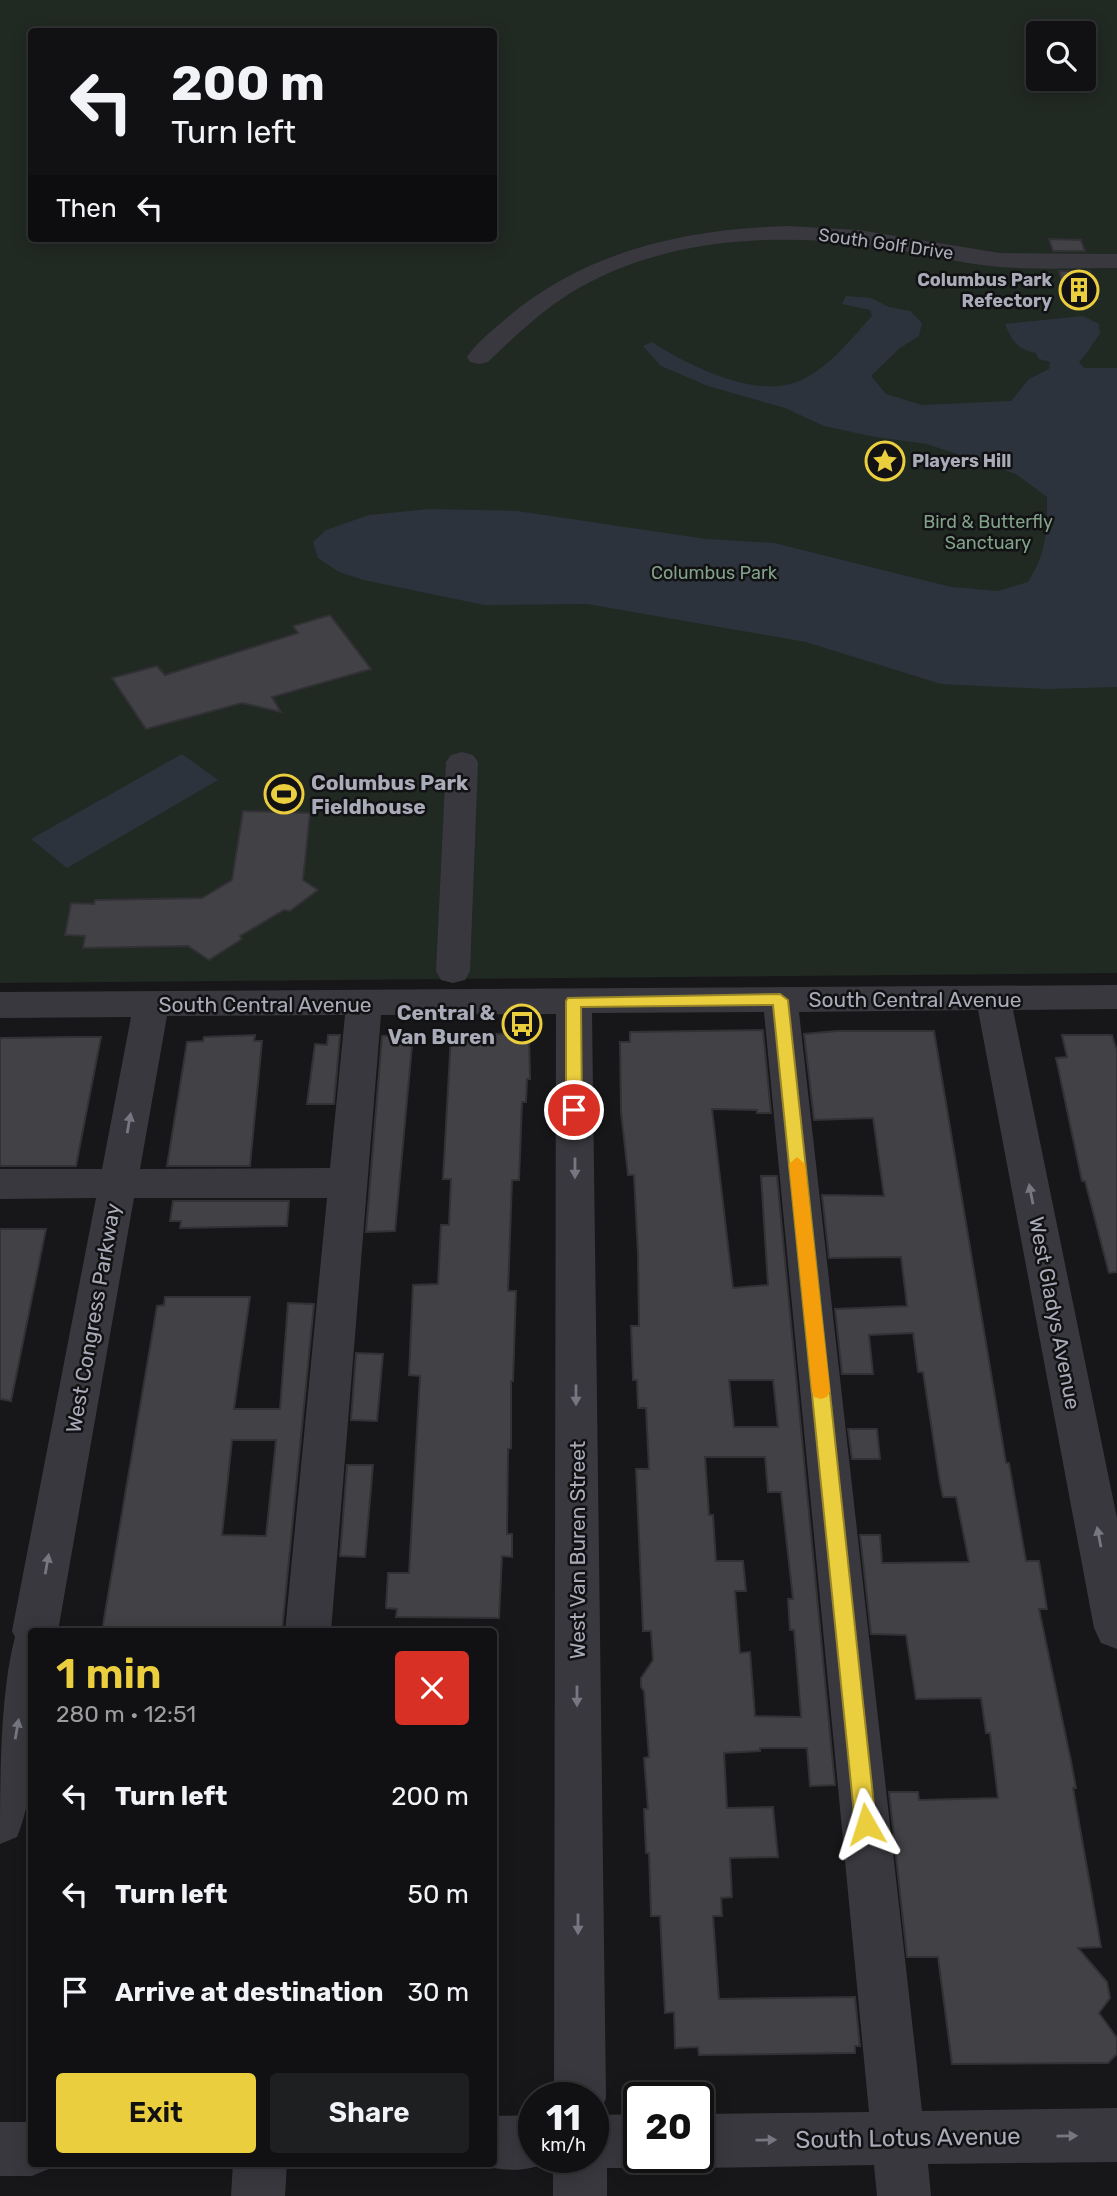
<!DOCTYPE html>
<meta charset="utf-8">
<style>
:root{--surface:#111113;--page:#1e1f21;--text:#f1f3f6;--muted:#9c9da0;--line:#303133;--accent:#ebce3d}
body{margin:0;font-family:Rubik,sans-serif;background:var(--page);color:var(--text);height:100vh;display:flex;flex-direction:column;font-size:26px;white-space:nowrap}
*{box-sizing:border-box;margin:0}
p{font-size:23px;color:var(--muted)}
.icon{flex:none;width:38px;height:38px;fill:none;stroke:currentColor;stroke-width:2;stroke-linecap:round;stroke-linejoin:round}
.map{position:relative;flex:1;overflow:hidden}
.drawer{position:absolute;left:28px;top:1628px;width:469px;height:539px;display:flex;flex-direction:column;background:var(--surface);border-radius:7px;box-shadow:0 4px 18px #0003,0 0 0 2px var(--line)}
.drawer>*{flex:none}
.top-card{position:absolute;left:28px;top:28px;width:469px;height:214px;border-radius:7px;box-shadow:0 4px 18px #0003,0 0 0 2px var(--line);background:#111113;color:var(--text);overflow:hidden}
.buttons{position:absolute;left:1026px;top:21px;display:grid;gap:14px}
.buttons a{display:grid;place-items:center;width:70px;height:70px;border-radius:7px;background:var(--surface);box-shadow:0 4px 18px #0003,0 0 0 2px var(--line);font-size:35px}
.speed{position:absolute;left:518px;top:2082px;display:flex;gap:14px;font-size:35px;font-weight:700;text-align:center}
.speed>*{display:grid;place-content:center;width:91px;height:91px;border-radius:50%;background:var(--surface);box-shadow:0 4px 18px #0003,0 0 0 2px var(--line);line-height:1}
.speed small{font-size:18px;font-weight:400}
.speed .limit{border:4px solid #111;border-radius:10px;background:#fff;color:#111}
.pin{position:absolute;display:grid;place-items:center;width:60px;height:60px;color:#fff;margin:-30px;border:4px solid #fff;border-radius:50%;box-shadow:0 2px 7px #0007}
.me{position:absolute;width:77px;margin:-38px;rotate:354deg;stroke-linejoin:round;filter:drop-shadow(0 0 5px #0008)}
.turn{display:flex;align-items:center;gap:24px;height:147px;padding:0 28px;font-size:32px}
.turn .icon{width:91px;height:91px;stroke-width:2.5}
.turn b{display:block;font-size:49px;line-height:60px}
.then{display:flex;align-items:center;height:66px;padding:0 28px;background:#0003;gap:14px;font-size:26px}
.round{display:grid;place-items:center;flex:none;width:74px;height:74px;border-radius:7px;background:var(--page)}
.headline{display:flex;align-items:center;justify-content:space-between;height:119px;padding:0 28px}
h1{font-size:42px;font-weight:600;line-height:52px;color:var(--accent)}
.primary-button{display:flex;gap:14px;margin-top:auto;padding:14px 28px}
.primary-button a{flex:1;height:80px;border-radius:7px;background:var(--accent);color:#111;font-size:28px;font-weight:600;line-height:80px;text-align:center}
.primary-button a+a{background:var(--page);color:var(--text)}
ul{padding:0;list-style:none}
li{display:flex;align-items:center;gap:21px;height:98px;padding:0 28px}
li div{flex:1}
li b{display:block;font-size:26px}
li em{font-style:normal}
.map>svg:first-child{display:block}
.green{fill:#212923;fill-rule:evenodd}
.water{fill:#2d333c}
.building{fill:#414146;stroke:#323135;stroke-width:2;fill-rule:evenodd}
.lines{fill:none;stroke-linecap:round;stroke-linejoin:round}
.minor{fill:#38383e;fill-rule:evenodd}
.oneway{fill:#767781}
.route{fill:#ebce3d;stroke:#998628;stroke-width:2}
.slow{fill:#f59e0b}
.labels{text-anchor:middle;dominant-baseline:central;stroke-width:5;stroke-linejoin:round;paint-order:stroke}
.far-street-label{font-size:18px;fill:#a9abb8;stroke:#121214}
.far-poi-label{font-size:18px;font-weight:bold;fill:#a9abb8;stroke:#121214;text-anchor:end}
.far-park-label{font-size:18px;fill:#81a289;stroke:#121214}
.poi-label{font-size:21px;font-weight:bold;fill:#a9abb8;stroke:#121214;text-anchor:start}
.street-label{font-size:21px;fill:#a9abb8;stroke:#121214}
.near-street-label{font-size:24px;fill:#a9abb8;stroke:#121214}
</style>
<div class="map">
<svg width="1117" height="2196" viewBox="0 0 1117 2196">
<rect width="100%" height="100%" fill="#171719"/>
<path class="green" d="M 0,0 L 1117,0 L 1117,973 L 0,983 ZM 32,32 L 494,32 L 494,238 L 32,238 ZM 1038,33 L 1083,33 L 1083,79 L 1038,79 Z"/>
<g class="water">
<path d="M 846,296 L 871,298 L 889,307 L 910,311 L 922,323 L 919,336 L 900,348 L 871,376 L 886,394 L 922,405 L 1011,401 L 1029,379 L 1049,369 L 1050,362 L 1039,359 L 1036,353 C 1017,349 1012,341 1005,324 L 1083,316 L 1099,324 L 1100,334 C 1092,343 1088,354 1079,362 L 1084,368 L 1117,368 L 1117,687 L 1047,689 L 941,684 L 806,642 L 587,604 L 484,605 L 364,580 L 339,572 L 318,558 L 313,542 L 326,530 L 369,515 L 430,509 L 517,511 L 706,539 L 774,543 L 951,587 L 998,591 L 1028,582 C 1047,552 1047,531 1047,497 L 1016,474 L 927,444 L 875,437 L 824,426 L 785,408 L 708,386 L 661,366 L 643,346 L 652,342 C 687,365 752,397 794,383 C 826,372 850,340 872,316 L 870,310 L 842,304 Z"/>
<polygon points="182,754 218,780 67,868 31,839"/>
</g>
<g class="building">
<polygon points="1049,239 1081,240 1085,251 1053,251"/>
<polygon points="1059,271 1090,271 1099,299 1067,299"/>
<polygon points="330,615 371,669 272,697 281,712 242,703 146,729 112,678 157,666 165,675 298,633 293,626"/>
<polygon points="243,811 310,813 303,880 318,890 290,911 284,910 240,936 242,939 209,960 188,946 83,948 85,936 65,935 71,903 94,904 95,900 202,898 232,880"/>
<path d="M 763,1030 L 771,1113 L 757,1113 L 757,1110 L 712,1109 L 733,1288 L 768,1285 L 761,1176 L 777,1176 L 835,1785 L 810,1786 L 807,1748 L 760,1748 L 760,1751 L 724,1753 L 727,1808 L 773,1807 L 778,1857 L 730,1858 L 732,1897 L 721,1898 L 722,1916 L 713,1916 L 719,1999 L 855,1997 L 860,2046 L 855,2046 L 855,2053 L 699,2055 L 698,2047 L 675,2048 L 674,2012 L 665,2013 L 660,1916 L 651,1916 L 649,1853 L 646,1853 L 644,1809 L 648,1809 L 644,1758 L 649,1757 L 644,1691 L 641,1687 L 641,1678 L 653,1660 L 651,1631 L 643,1631 L 636,1469 L 649,1469 L 646,1408 L 638,1408 L 637,1380 L 633,1380 L 631,1326 L 639,1326 L 638,1254 L 634,1175 L 628,1175 L 621,1112 L 620,1042 L 630,1042 L 630,1032 ZM 729,1380 L 773,1380 L 778,1427 L 734,1427 ZM 705,1457 L 765,1457 L 768,1492 L 781,1492 L 793,1599 L 788,1599 L 790,1630 L 794,1630 L 801,1717 L 755,1716 L 750,1652 L 740,1653 L 735,1591 L 746,1591 L 743,1561 L 716,1561 L 713,1515 L 709,1515 Z"/>
<polygon points="837,1031 934,1031 1006,1463 1009,1463 1026,1561 1039,1561 1047,1609 1039,1609 1071,1761 1076,1788 1073,1788 1101,1947 1078,1948 1107,1982 1110,1998 1099,2013 1117,2038 1117,2054 1108,2063 952,2064 938,1957 907,1957 889,1792 918,1792 919,1800 998,1798 990,1733 986,1733 981,1698 916,1699 906,1635 871,1634 860,1535 880,1535 882,1563 969,1562 956,1497 943,1497 940,1483 923,1372 918,1372 913,1333 869,1335 873,1374 842,1374 835,1309 907,1306 901,1257 829,1258 822,1195 884,1196 873,1118 814,1120 804,1034"/>
<polygon points="529,1033 530,1079 527,1079 526,1102 522,1102 519,1180 512,1180 508,1291 516,1291 513,1381 511,1381 511,1448 508,1449 507,1534 512,1534 512,1557 502,1556 499,1618 396,1617 397,1609 386,1608 388,1573 409,1573 420,1376 409,1375 413,1285 438,1284 441,1225 449,1225 451,1179 443,1179 451,1035"/>
<polygon points="255,1035 254,1041 262,1041 250,1166 167,1166 187,1042 203,1041 204,1037"/>
<polygon points="328,1035 340,1035 334,1104 307,1104 315,1044 327,1045"/>
<polygon points="413,1035 395,1231 366,1232 382,1036"/>
<polygon points="1062,1035 1112,1035 1117,1051 1117,1272 1109,1273 1085,1181 1082,1181 1056,1058 1067,1057"/>
<polygon points="71,1037 101,1037 76,1166 0,1166 0,1038"/>
<polygon points="173,1201 289,1201 287,1226 180,1228 181,1221 170,1221"/>
<polygon points="0,1229 46,1229 11,1401 0,1399"/>
<path d="M 165,1297 L 250,1297 L 234,1409 L 280,1409 L 288,1303 L 314,1304 L 282,1631 L 102,1631 L 157,1306 L 164,1305 ZM 232,1440 L 276,1440 L 266,1536 L 222,1535 Z"/>
<polygon points="356,1353 383,1354 377,1421 351,1420"/>
<polygon points="848,1429 877,1429 880,1459 852,1459"/>
<polygon points="347,1465 373,1465 365,1557 340,1556"/>
</g>
<g class="lines">
<g class="minor">
<path d="M 787,226 L 859,230 L 1000,253 L 1117,254 L 1117,268 C 1078,268 1039,270 1000,267 C 952,263 906,249 858,244 C 761,233 654,241 569,294 C 539,313 513,338 488,362 L 479,364 L 470,362 L 467,357 C 477,342 494,329 509,316 C 588,250 687,229 787,226 Z"/>
<polygon points="462,752 473,755 478,762 470,971 465,980 453,983 441,980 436,971 446,762 451,755"/>
<path d="M 1117,985 L 1117,1009 L 1013,1010 L 1117,1518 L 1117,1649 L 1101,1643 L 1094,1628 L 978,1010 L 799,1012 L 922,2111 L 1117,2108 L 1117,2162 L 928,2164 L 931,2196 L 877,2196 L 874,2165 L 698,2168 L 678,2158 L 698,2158 L 698,2114 L 869,2112 L 764,1012 L 592,1013 L 606,2098 L 599,2115 L 639,2114 L 639,2158 L 659,2158 L 658,2160 L 639,2168 L 607,2168 L 607,2196 L 553,2196 L 553,2160 C 530,2172 502,2173 478,2163 L 494,2163 L 494,2116 L 534,2115 L 534,2158 L 593,2158 L 593,2098 L 554,2098 L 556,1014 L 381,1015 L 331,1631 L 285,1631 L 327,1198 L 134,1198 L 58,1631 L 32,1631 C 32,1693 41,1780 17,1837 L 0,1844 C 0,1782 0,1693 15,1637 L 12,1631 L 96,1198 L 0,1199 L 0,1169 L 102,1169 L 131,1017 L 0,1018 L 0,992 ZM 345,1015 L 330,1168 L 140,1169 L 167,1016 Z"/>
<polygon points="0,2122 32,2122 32,2163 53,2163 51,2168 32,2176 0,2176"/>
<polygon points="233,2163 287,2163 285,2196 231,2196"/>
</g>
</g>
<defs><path id="oneway-solid" d="M-6-.8H1V-3.2L6.5 0L1 3.2V.8H-6Z" transform="scale(1.75)"/></defs>
<g class="oneway">
<use href="#oneway-solid" transform="translate(129 1123) rotate(-80)"/>
<use href="#oneway-solid" transform="translate(575 1168) rotate(90)"/>
<use href="#oneway-solid" transform="translate(1031 1194) rotate(-101)"/>
<use href="#oneway-solid" transform="translate(576 1395) rotate(90)"/>
<use href="#oneway-solid" transform="translate(1099 1537) rotate(-101)"/>
<use href="#oneway-solid" transform="translate(47 1564) rotate(-80)"/>
<use href="#oneway-solid" transform="translate(577 1696) rotate(90)"/>
<use href="#oneway-solid" transform="translate(17 1729) rotate(-80)"/>
<use href="#oneway-solid" transform="translate(578 1924) rotate(90)"/>
<use href="#oneway-solid" transform="translate(1067 2136) rotate(-1)"/>
<use href="#oneway-solid" transform="translate(766 2140) rotate(-1)"/>
</g>
<polygon class="route" points="780,994 788,1000 876,1824 873,1831 866,1834 858,1831 855,1824 773,1005 581,1007 582,1110 574,1116 566,1110 566,1001 568,998"/>
<polygon class="slow" points="797,1157 805,1164 830,1391 827,1397 821,1399 814,1397 812,1391 789,1164"/>
<defs>
<symbol id="building-ring" viewBox="-11 -11 22 22"><circle r="9.5" fill="#121214" stroke="#ebce3d" stroke-width="1.5"/><path d="M-4-6H4V6H1V3H-1V6H-4ZM-2.5-4.3h1.7v1.8h-1.7ZM.8-4.3h1.7v1.8H.8ZM-2.5-1h1.7V.8h-1.7ZM.8-1h1.7V.8H.8Z" fill="#ebce3d"/></symbol>
<symbol id="sight-ring" viewBox="-11 -11 22 22"><circle r="9.5" fill="#121214" stroke="#ebce3d" stroke-width="1.5"/><path d="M0-6L1.8-2.2L6-1.7L2.9 1.2L3.7 5.4L0 3.3L-3.7 5.4L-2.9 1.2L-6-1.7L-1.8-2.2Z" fill="#ebce3d"/></symbol>
<symbol id="stadium-ring" viewBox="-11 -11 22 22"><circle r="9.5" fill="#121214" stroke="#ebce3d" stroke-width="1.5"/><path d="M0-5a6.5 5 0 1 0 0 10a6.5 5 0 1 0 0-10ZM-3.5-1.8h7v3.6h-7Z" fill="#ebce3d"/></symbol>
<symbol id="bus-ring" viewBox="-11 -11 22 22"><circle r="9.5" fill="#121214" stroke="#ebce3d" stroke-width="1.5"/><path d="M-5-6H5V4H4V6H2V4H-2V6H-4V4H-5ZM-3.5-4V0h7V-4ZM-3.5 1.2v1.5H-2V1.2ZM2 1.2v1.5H3.5V1.2Z" fill="#ebce3d"/></symbol>
</defs>
<g fill-rule="evenodd">
<use href="#building-ring" x="1057" y="268" width="44" height="44"/>
<use href="#sight-ring" x="863" y="439" width="44" height="44"/>
<use href="#stadium-ring" x="262" y="772" width="44" height="44"/>
<use href="#bus-ring" x="500" y="1002" width="44" height="44"/>
</g>
<g class="labels">
<g class="far-street-label">
<text transform="translate(886 244) rotate(8)">South Golf Drive</text>
</g>
<g class="far-poi-label">
<text x="1052" y="280">Columbus Park<tspan x="1052" dy="21">Refectory</tspan></text>
<text x="912" y="461" text-anchor="start">Players Hill</text>
</g>
<g class="far-park-label">
<text x="988" y="522">Bird &amp; Butterfly<tspan x="988" dy="21">Sanctuary</tspan></text>
<text x="714" y="573">Columbus Park</text>
</g>
<g class="poi-label">
<text x="311" y="782">Columbus Park<tspan x="311" dy="24">Fieldhouse</tspan></text>
<text x="495" y="1012" text-anchor="end">Central &amp;<tspan x="495" dy="24">Van Buren</tspan></text>
</g>
<g class="street-label">
<text x="915" y="999">South Central Avenue</text>
<text x="265" y="1004">South Central Avenue</text>
<text transform="translate(1055 1313) rotate(79)">West Gladys Avenue</text>
<text transform="translate(93 1318) rotate(-80)">West Congress Parkway</text>
<text transform="translate(577 1550) rotate(-90)">West Van Buren Street</text>
</g>
<g class="near-street-label">
<text transform="translate(908 2138) rotate(-1)">South Lotus Avenue</text>
</g>
</g>
</svg>
<div class="buttons">
<a><svg class="icon" aria-label="search" viewBox="0 0 24 24"><circle cx="10" cy="10" r="6"/><path d="M15 15l6 6"/></svg></a>
</div>
<div class="speed"><div>11<small>km/h</small></div><div class="limit">20</div></div>
<div class="pin" style="left:574px;top:1110px;background:#d93025"><svg class="icon" aria-label="arrive" viewBox="0 0 24 24"><path d="M6 21V4h12l-3 4 3 4H6"/></svg></div>
<svg class="me" style="left:866px;top:1824px" viewBox="-20 -20 40 40"><path d="M0-17L14 15 0 8-14 15z" fill="#ebce3d" stroke="#fff" stroke-width="4"/></svg>
<div class="top-card">
<div class="turn"><svg class="icon" aria-label="left" viewBox="0 0 24 24"><path d="M17 20v-9H6M10 6l-5 5 5 5"/></svg><div><b>200 m</b>Turn left</div></div>
<div class="then">Then<svg class="icon" aria-label="left" viewBox="0 0 24 24"><path d="M17 20v-9H6M10 6l-5 5 5 5"/></svg></div>
</div>
<section class="drawer">
<div class="headline"><div><h1>1 min</h1><p>280 m · 12:51</p></div><a class="round" style="background:#d93025;color:#fff"><svg class="icon" aria-label="close" viewBox="0 0 24 24"><path d="M6 6l12 12M18 6L6 18"/></svg></a></div>
<ul>
<li><svg class="icon" aria-label="left" viewBox="0 0 24 24"><path d="M17 20v-9H6M10 6l-5 5 5 5"/></svg><div><b>Turn left</b></div><em>200 m</em></li>
<li><svg class="icon" aria-label="left" viewBox="0 0 24 24"><path d="M17 20v-9H6M10 6l-5 5 5 5"/></svg><div><b>Turn left</b></div><em>50 m</em></li>
<li><svg class="icon" aria-label="arrive" viewBox="0 0 24 24"><path d="M6 21V4h12l-3 4 3 4H6"/></svg><div><b>Arrive at destination</b></div><em>30 m</em></li>
</ul>
<div class="primary-button"><a>Exit</a><a>Share</a></div>
</section>
</div>
